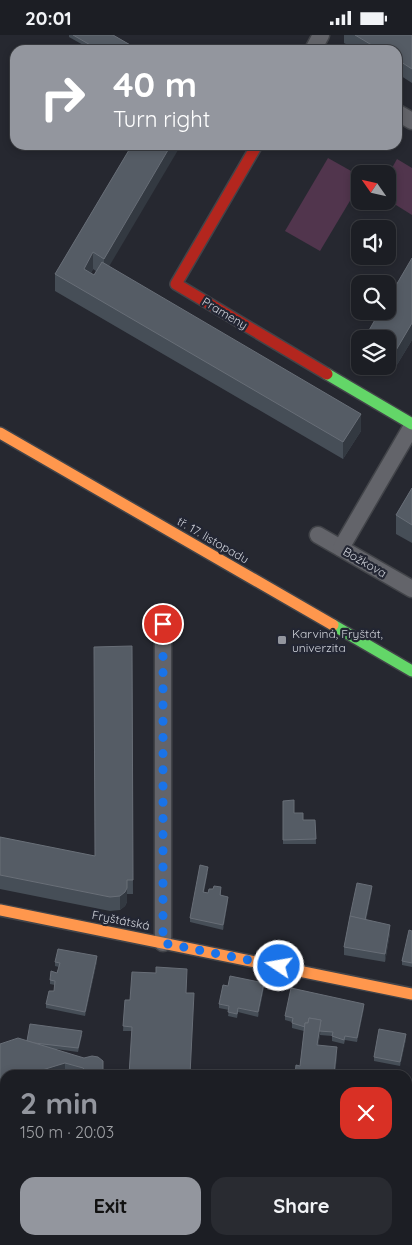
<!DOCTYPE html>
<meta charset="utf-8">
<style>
:root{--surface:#1c1e24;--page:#292b31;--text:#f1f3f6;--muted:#a0a2a6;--line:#3a3c41;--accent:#93969e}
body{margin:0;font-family:Quicksand,sans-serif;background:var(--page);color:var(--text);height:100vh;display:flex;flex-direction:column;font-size:19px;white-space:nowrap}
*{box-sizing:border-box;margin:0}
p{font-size:16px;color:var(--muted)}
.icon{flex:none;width:28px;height:28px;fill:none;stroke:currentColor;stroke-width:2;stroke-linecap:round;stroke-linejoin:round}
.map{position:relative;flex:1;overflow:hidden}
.drawer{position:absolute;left:0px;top:1035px;width:412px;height:175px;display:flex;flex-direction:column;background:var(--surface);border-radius:15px 15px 0 0;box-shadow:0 2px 8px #0003,0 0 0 1px var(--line)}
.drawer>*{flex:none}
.top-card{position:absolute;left:10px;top:10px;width:392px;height:105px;border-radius:15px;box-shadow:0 2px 8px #0003,0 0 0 1px var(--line);background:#93969e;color:#fff;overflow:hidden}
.needle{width:32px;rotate:304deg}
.fabs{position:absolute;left:351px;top:130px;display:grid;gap:10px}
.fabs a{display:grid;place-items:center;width:45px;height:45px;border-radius:10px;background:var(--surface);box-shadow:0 2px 8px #0003,0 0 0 1px var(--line);font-size:25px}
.pin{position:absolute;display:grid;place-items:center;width:42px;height:42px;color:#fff;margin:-21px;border:2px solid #fff;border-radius:50%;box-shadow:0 1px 5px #0007}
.me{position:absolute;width:55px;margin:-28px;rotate:282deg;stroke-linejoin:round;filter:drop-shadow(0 0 4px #0008)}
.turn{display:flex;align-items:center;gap:18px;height:105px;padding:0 20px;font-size:22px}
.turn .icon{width:65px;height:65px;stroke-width:2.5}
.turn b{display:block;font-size:35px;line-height:42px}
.round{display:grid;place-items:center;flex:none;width:52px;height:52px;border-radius:15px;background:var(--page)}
.head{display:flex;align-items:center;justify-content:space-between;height:85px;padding:0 20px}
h1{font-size:30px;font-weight:700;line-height:38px;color:var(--accent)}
.action{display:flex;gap:10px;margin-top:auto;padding:10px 20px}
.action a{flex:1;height:58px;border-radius:15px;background:var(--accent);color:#111;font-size:20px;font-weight:700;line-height:58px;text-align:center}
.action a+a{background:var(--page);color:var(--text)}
.status{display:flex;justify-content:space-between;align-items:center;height:35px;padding:0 25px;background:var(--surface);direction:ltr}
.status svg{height:14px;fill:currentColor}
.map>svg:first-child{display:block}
.green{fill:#51354d}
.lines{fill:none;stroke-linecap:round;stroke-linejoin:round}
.street-casing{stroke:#424449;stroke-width:19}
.fast-casing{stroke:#424449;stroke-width:14}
.slow-casing{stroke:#424449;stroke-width:14}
.jam-casing{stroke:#424449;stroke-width:14}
.street{stroke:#63646a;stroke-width:16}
.fast{stroke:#63d668;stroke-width:11}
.slow{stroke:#ff974d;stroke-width:11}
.jam{stroke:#b3261e;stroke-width:11}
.wall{fill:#464e57;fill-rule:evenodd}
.shaded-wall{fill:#333941}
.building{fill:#555c65;stroke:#686e77}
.route{stroke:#1a73e8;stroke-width:9;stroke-dasharray:0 16.2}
.poi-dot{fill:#93969e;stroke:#232633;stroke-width:2}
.labels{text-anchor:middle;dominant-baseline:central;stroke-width:4.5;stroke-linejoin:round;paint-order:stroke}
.street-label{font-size:12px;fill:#ced1d9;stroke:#232633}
.poi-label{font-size:12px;fill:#ced1d9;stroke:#232633;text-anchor:start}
</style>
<div class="status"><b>20:01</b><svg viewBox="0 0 49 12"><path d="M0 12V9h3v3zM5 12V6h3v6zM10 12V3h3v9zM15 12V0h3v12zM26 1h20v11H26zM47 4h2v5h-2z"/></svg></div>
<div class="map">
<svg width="412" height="1210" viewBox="0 0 412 1210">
<rect width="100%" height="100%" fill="#262830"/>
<g class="green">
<polygon points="328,123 360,141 360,149 320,216 285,196"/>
<polygon points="397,124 412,133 412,180 388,165 388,140"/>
</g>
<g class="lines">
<defs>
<g id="street">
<polyline points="313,15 321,0"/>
<polyline points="398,78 412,86"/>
<polyline points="318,500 412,554"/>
<polyline points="341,513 412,391"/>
<polyline points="163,589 163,908"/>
</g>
<g id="fast">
<polyline points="327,339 412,389"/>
<polyline points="333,590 412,636"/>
</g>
<g id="slow">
<polyline points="0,398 333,590"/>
<polyline points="0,875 412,959"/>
</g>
<polyline id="jam" points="257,110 176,249 327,339"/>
</defs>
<use href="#street" class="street-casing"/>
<use href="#fast" class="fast-casing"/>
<use href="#slow" class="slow-casing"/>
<use href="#jam" class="jam-casing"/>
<use href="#street" class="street"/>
<use href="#fast" class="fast"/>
<use href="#slow" class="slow"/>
<use href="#jam" class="jam"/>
</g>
<g class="wall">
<polygon points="69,0 113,0 139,15 92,15 69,2"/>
<polygon points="344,0 412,0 412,48 398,39 398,15 357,15 344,8"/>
<path d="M 132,110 L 109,232 L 361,396 L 343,424 L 55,256 L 55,239 ZM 93,234 L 96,236 L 94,240 L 91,238 Z"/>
<polygon points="412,223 412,305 392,338 380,331 388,331 388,304"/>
<polygon points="412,453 412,508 396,499 396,480"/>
<polygon points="132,611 133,859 127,859 127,867 125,871 120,875 110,876 0,854 0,802 95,821"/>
<polygon points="283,766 294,778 303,785 315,785 316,809 283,809"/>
<polygon points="208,836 204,857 208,858 221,856 221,860 228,866 223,895 190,887 190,883"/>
<polygon points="372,855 366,885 390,898 385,927 344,920 344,912 350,881"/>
<polygon points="412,896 412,932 402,930 402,926"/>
<polygon points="97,926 85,981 46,973 46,969 54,956 55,950 50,949 50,945 57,938 59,932 55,931 55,927"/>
<polygon points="187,934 132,996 123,996 125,965 130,965 156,938"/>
<polygon points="228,951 264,952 258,982 238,977 237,983 228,981 229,975 219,973 219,969"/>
<polygon points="364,973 357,1007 345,1005 344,1009 332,1006 332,1001 320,1000 318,1011 337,1020 335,1040 295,1040 300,1031 304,996 292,993 292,987 285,985 285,981"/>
<polygon points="82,1000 78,1017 56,1014 103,1040 5,1040 5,1167 0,1151 0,1009"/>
<polygon points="406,1004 400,1031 374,1026 374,1022"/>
</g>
<g class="shaded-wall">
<polygon points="171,110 181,110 104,240 104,224"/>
<polygon points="93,217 93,234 84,251 84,234"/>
<polygon points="412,288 412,305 392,338 392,322"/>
<polygon points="361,379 361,396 343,424 343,407"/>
<polygon points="127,845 127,867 125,871 120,875 120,861"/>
<polygon points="372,851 372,855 365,892 365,888"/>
<polygon points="228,862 228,866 223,895 223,890"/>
<polygon points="390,890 390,898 385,927 385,919"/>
<polygon points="97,921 97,926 85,981 85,977"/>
<polygon points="264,948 264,952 258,982 258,977"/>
<polygon points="364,969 364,973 357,1007 357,1003"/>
<polygon points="321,985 321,993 317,1019 317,1010"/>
<polygon points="406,999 406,1004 400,1031 400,1027"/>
<polygon points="337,1012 337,1020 334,1040"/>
<polygon points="65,1028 65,1040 26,1040"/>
<polygon points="103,1035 103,1040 97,1040"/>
<polygon points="75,1207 75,1210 65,1210"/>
</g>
<g class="building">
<polygon points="73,0 113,0 139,15 99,15"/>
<polygon points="355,0 412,0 412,34 398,25 398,15 380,15"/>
<polygon points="198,11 205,15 196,15"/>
<polygon points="132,110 171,110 104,224 93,217 84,234 94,240 102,227 361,379 343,407 55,239"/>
<polygon points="412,223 412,288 392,322 388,319 388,304 364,304 380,276 388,276 388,264"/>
<polygon points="412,453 412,490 396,480"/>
<polygon points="132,611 133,845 127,845 127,853 125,857 120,861 110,862 0,840 0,802 95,821 94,612"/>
<polygon points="294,765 294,778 303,778 303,785 315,785 316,804 283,805 283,766"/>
<polygon points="200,830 208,832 203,857 208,858 209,854 213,854 214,851 221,852 220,860 228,862 223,890 190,883"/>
<polygon points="357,848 372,851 365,885 350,881"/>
<polygon points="350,881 390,890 385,919 344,912"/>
<polygon points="409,895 412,896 412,928 402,926"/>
<polygon points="58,914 97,921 85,977 46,969 49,956 54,956 55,946 50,945 51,936 57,938 60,928 55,927"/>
<polygon points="156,932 187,934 186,958 194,958 190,1040 129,1040 132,992 123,991 125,965 130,965 132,937 156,938"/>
<polygon points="230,941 264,948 258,977 238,973 237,979 228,977 229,971 219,969 223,950 228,951"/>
<polygon points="291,953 364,969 357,1003 345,1001 344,1005 332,1001 333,997 319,996 321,985 309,983 308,988 305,988 305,992 292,988 293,983 285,981"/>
<polygon points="309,983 321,985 317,1010 337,1012 334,1038 315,1036 314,1040 295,1040 296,1030 300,1031 305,988 308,988"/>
<polygon points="30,989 82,996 78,1013 34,1008 27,1006"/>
<polygon points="379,994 406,999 400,1027 374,1022"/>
<polygon points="18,1003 84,1023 92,1021 98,1022 103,1026 103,1035 97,1040 90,1040 83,1033 65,1028 26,1040 5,1040 5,1154 0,1137 0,1009"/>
<polygon points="25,1205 74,1205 75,1207 65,1210 20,1210 19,1207"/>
</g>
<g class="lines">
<polyline class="route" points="163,589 163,908 279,931"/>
</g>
<rect class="poi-dot" x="277" y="600" width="10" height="10" rx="2.5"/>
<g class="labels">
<g class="street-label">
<text transform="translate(225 278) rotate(31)">Prameny</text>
<text transform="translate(213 505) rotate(30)">tř. 17. listopadu</text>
<text transform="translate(365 527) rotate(30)">Božkova</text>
<text transform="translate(121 885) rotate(11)">Fryštátská</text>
</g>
<g class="poi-label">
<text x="292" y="598">Karviná, Fryštát,<tspan x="292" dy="14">univerzita</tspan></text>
</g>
</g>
</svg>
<div class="fabs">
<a><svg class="needle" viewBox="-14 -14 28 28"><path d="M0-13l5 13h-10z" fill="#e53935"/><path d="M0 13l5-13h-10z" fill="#a0a2a6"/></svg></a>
<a><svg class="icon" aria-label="sound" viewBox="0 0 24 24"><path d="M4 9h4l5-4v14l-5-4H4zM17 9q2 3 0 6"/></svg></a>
<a><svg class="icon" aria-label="search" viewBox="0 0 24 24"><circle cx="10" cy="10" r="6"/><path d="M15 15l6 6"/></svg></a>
<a><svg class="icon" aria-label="layers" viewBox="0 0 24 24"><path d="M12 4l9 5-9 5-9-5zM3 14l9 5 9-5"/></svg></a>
</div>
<div class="pin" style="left:163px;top:589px;background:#d93025"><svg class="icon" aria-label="arrive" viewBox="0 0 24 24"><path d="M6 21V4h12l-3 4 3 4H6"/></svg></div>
<svg class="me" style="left:279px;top:931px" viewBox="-20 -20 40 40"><circle r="17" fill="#1a73e8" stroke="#fff" stroke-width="3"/><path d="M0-11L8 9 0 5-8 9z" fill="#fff"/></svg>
<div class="top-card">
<div class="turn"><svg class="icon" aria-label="right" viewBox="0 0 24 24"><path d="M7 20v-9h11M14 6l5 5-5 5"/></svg><div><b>40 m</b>Turn right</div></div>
</div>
<section class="drawer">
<div class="head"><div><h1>2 min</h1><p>150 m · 20:03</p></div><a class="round" style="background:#d93025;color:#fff"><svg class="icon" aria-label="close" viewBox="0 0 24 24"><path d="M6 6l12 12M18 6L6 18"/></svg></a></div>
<div class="action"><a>Exit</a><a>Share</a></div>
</section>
</div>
